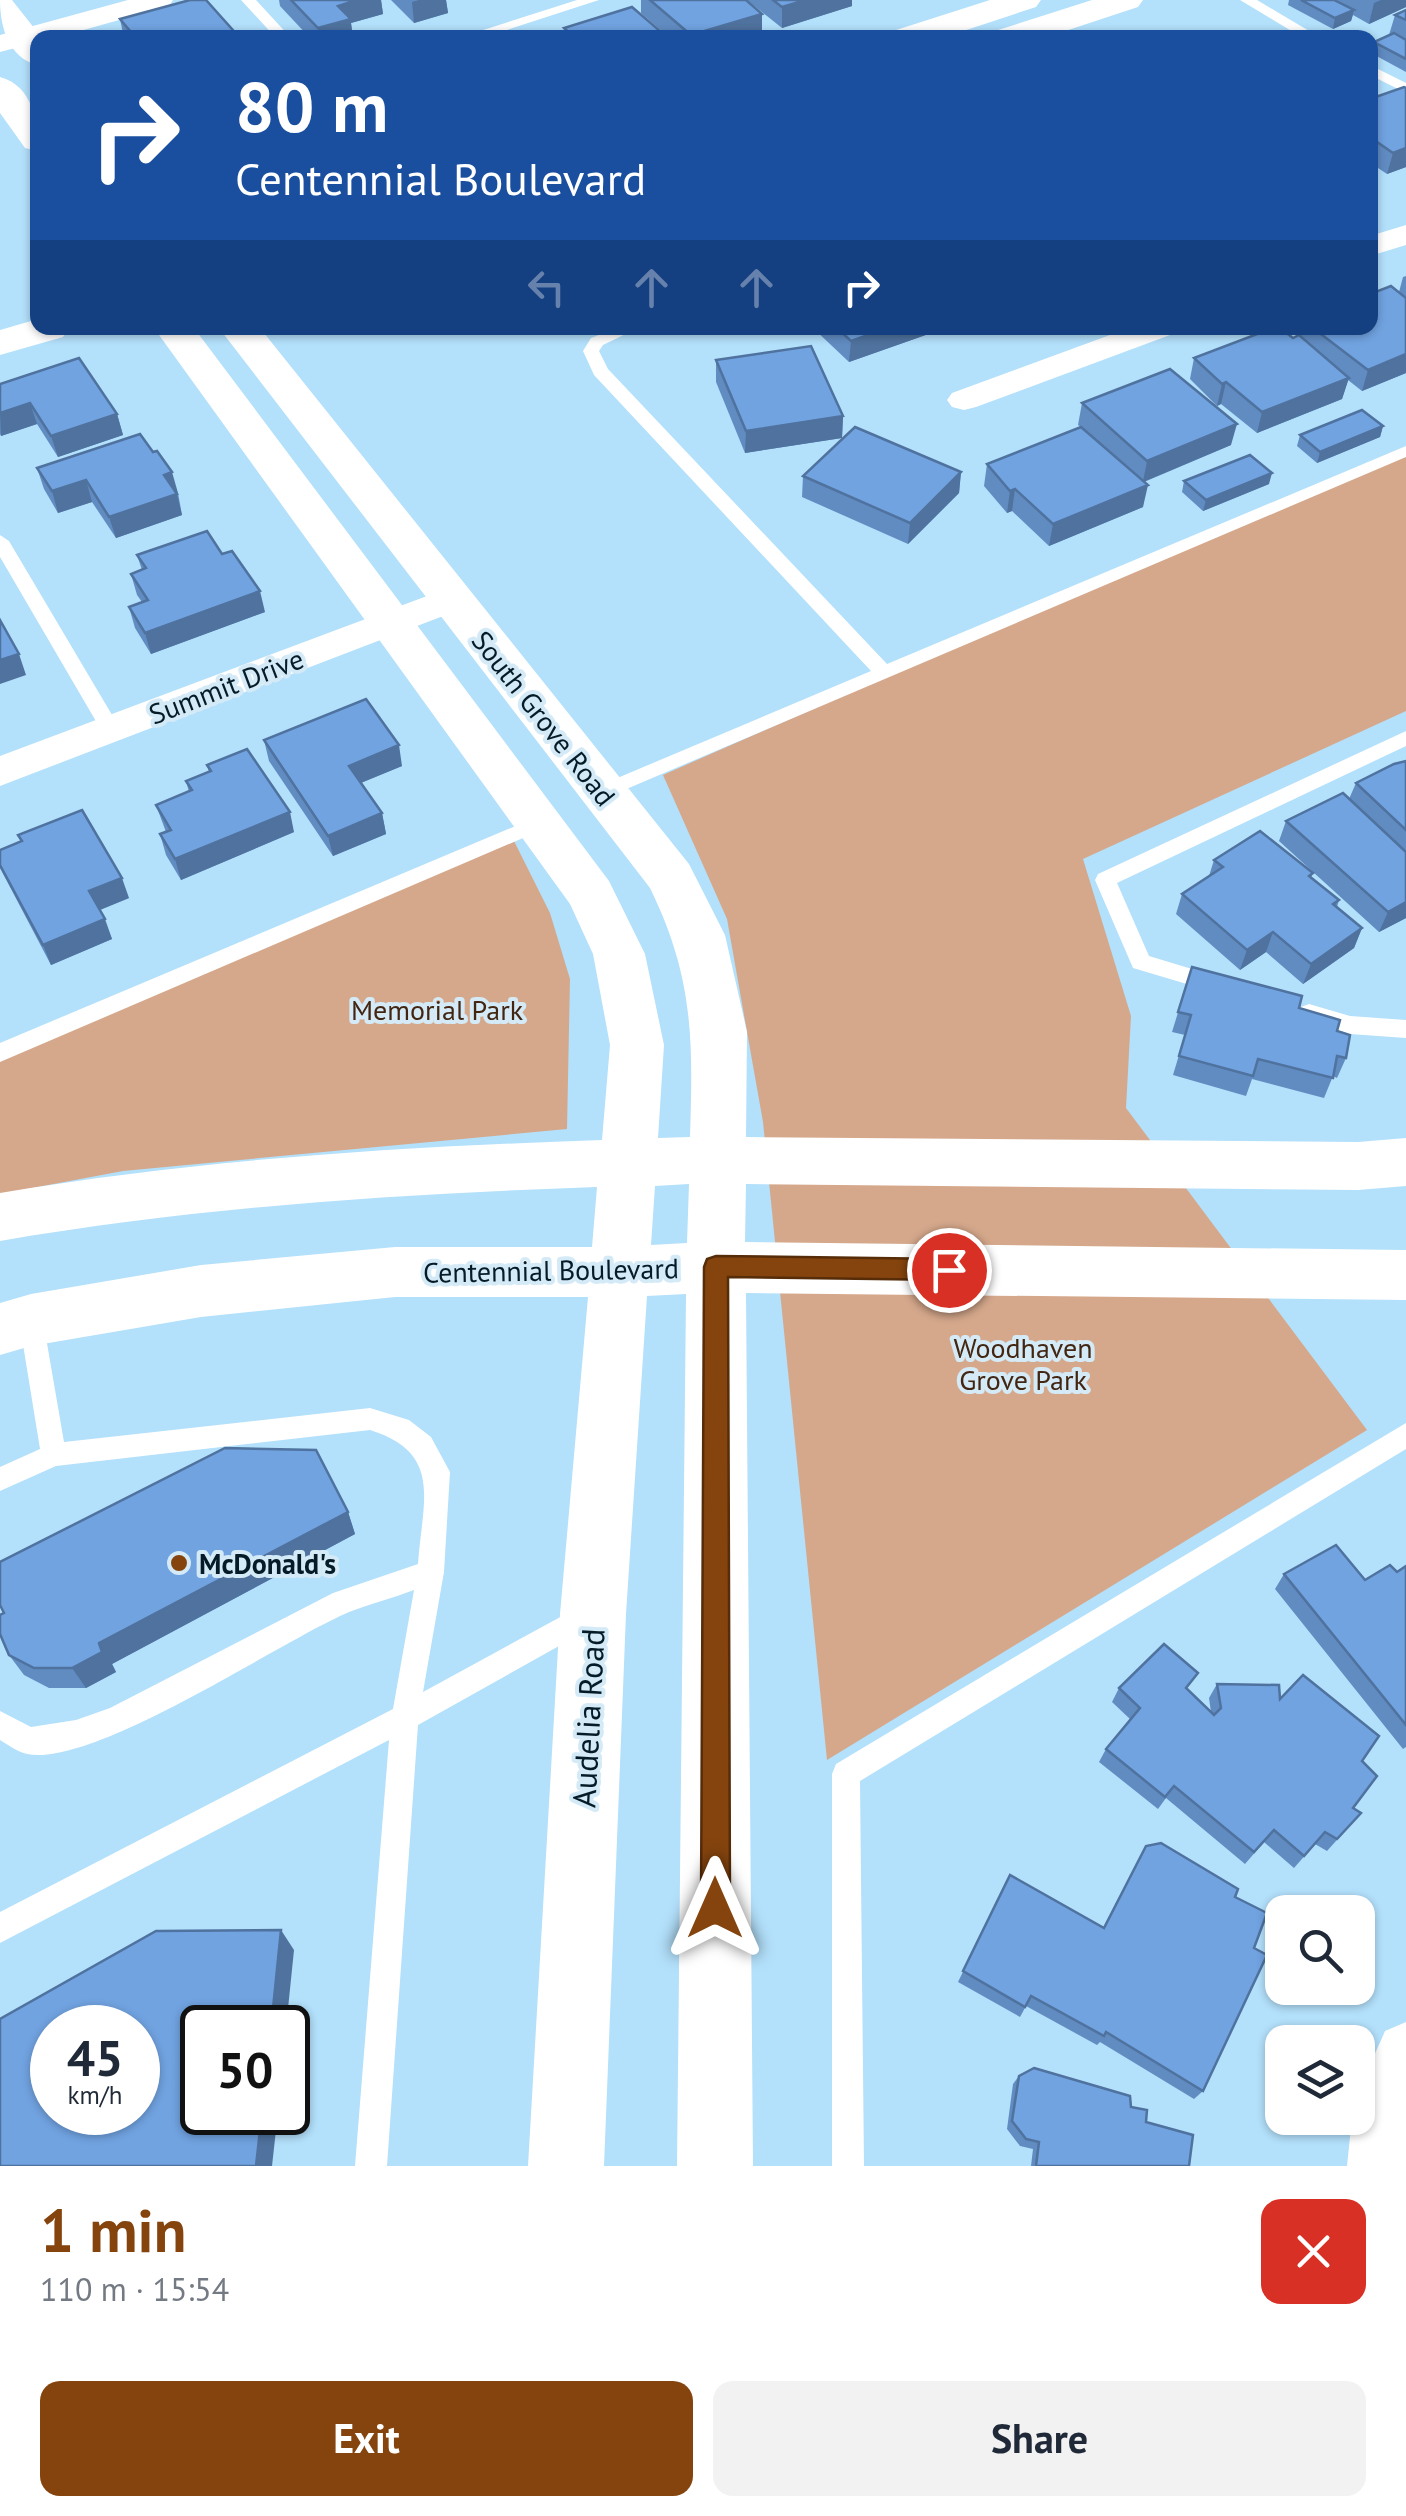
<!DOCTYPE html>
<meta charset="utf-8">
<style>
:root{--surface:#fff;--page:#f2f2f3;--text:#1f2937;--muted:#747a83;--accent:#85440e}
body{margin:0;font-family:"PT Sans",sans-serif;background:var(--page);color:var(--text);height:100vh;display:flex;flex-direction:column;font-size:38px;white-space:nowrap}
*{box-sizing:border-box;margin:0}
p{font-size:32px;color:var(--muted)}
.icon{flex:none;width:55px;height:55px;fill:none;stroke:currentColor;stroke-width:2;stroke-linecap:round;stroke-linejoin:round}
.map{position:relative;height:2166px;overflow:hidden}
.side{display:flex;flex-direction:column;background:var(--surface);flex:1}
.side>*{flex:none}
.hud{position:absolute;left:30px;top:30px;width:1348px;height:305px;border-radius:20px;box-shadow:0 2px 8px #0004;background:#1a4fa0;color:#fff;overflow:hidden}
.buttons{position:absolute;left:1265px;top:1895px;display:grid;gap:20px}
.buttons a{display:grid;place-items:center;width:110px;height:110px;border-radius:20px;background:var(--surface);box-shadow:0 2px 8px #0004;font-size:50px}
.speed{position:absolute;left:30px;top:2005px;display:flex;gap:20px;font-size:50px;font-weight:700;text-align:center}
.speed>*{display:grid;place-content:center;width:130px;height:130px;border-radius:50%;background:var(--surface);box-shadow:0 2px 8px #0004;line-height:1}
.speed small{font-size:25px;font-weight:400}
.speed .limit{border:5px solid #111;border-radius:15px;background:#fff;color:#111}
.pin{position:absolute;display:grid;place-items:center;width:85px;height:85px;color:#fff;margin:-42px;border:5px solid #fff;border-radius:50%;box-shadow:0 2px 10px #0007}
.me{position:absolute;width:110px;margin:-55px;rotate:0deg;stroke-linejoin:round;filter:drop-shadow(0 0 8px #0008)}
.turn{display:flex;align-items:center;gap:35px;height:210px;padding:0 40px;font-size:45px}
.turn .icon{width:130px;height:130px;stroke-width:2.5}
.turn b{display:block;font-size:70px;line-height:85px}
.lanes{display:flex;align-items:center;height:95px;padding:0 40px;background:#0003;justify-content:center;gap:50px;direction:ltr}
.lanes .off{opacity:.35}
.round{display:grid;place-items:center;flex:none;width:105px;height:105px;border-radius:20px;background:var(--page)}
.overview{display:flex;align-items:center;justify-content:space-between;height:170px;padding:0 40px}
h1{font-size:60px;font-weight:800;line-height:75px;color:var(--accent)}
.primary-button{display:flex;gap:20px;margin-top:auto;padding:20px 40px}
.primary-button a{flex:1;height:115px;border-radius:20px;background:var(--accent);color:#fff;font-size:40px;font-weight:800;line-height:115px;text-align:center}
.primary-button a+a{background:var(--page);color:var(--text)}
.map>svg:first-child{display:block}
.green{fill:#d5a88b}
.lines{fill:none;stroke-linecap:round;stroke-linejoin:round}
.lane{fill:#fff;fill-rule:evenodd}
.street{fill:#fff;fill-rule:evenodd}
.secondary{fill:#fff;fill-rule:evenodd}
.wall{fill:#618cc2}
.shaded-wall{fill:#4f729e}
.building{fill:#71a3e1;stroke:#4f729e;stroke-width:2.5;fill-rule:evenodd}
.route{fill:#85440e;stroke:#562c09;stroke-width:2.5}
.poi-dot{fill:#85440e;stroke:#d4eaf7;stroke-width:4}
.labels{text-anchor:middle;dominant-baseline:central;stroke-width:8;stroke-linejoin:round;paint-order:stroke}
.street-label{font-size:28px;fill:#051c28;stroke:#d4eaf7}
.park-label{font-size:28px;fill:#432612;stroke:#d4eaf7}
.poi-label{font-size:28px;font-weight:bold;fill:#051c28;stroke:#d4eaf7;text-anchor:start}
.near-street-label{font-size:32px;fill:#051c28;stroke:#d4eaf7}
</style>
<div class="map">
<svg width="1406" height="2166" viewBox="0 0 1406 2166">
<rect width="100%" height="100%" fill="#b3e0fb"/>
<g class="green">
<polygon points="1406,454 1406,711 1083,859 1131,1016 1126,1108 1367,1430 827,1760 763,1122 727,919 663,775 1234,524"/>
<polygon points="511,835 550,913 570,979 567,1129 123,1171 0,1194 0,1053"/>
</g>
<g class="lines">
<g class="lane">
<polygon points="241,0 256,0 291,38 276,38"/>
<polygon points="577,0 599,0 482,38 458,38"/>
<polygon points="1240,0 1257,0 1321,38 1303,38"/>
<polygon points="1370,65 1406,83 1406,93 1370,75"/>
<polygon points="617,328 638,328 603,345 599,351 608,369 887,664 1406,446 1406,457 603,799 593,792 596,787 871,671 594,375 583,351 591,338"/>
<polygon points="0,535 9,541 118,725 121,730 118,735 104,735 0,557"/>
<polygon points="1406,731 1406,746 1117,883 1149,956 1225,979 1228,985 1225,991 1217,993 1133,968 1095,880 1098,874"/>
<polygon points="537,817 547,824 544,829 0,1062 0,1043"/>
<polygon points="1309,1004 1350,1016 1406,1020 1406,1038 1350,1034 1301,1019 1298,1013 1301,1007"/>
<path d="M 31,1309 L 40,1312 L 43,1320 L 64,1442 L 370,1408 L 409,1420 L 431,1437 L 450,1472 L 444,1572 L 423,1692 L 575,1609 L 584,1605 L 593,1609 L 597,1618 L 593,1627 L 418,1725 L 387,2166 L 355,2166 L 389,1740 L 0,1943 L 0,1912 L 393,1709 L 414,1590 C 393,1598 370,1604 349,1612 C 279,1642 95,1767 27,1754 C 18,1752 8,1745 0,1740 L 0,1711 L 31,1727 L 76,1720 L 110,1708 L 333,1593 L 418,1564 C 422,1502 444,1453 370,1430 L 56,1466 L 0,1491 L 0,1467 L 40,1449 L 19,1320 L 22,1312 Z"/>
<polygon points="1406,1423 1406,1449 860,1781 864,2166 832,2166 832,1774 836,1764"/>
</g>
<g class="street">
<polygon points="128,0 173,0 169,6 55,38 38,38 38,42 0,52 0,35"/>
<polygon points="1406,225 1406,245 1370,256 1370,236"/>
<polygon points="1129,328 1174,328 1170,335 976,407 964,410 952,407 947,400 952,393"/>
<polygon points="451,587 464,590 470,599 464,608 0,786 0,756"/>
<path d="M 1406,2022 L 1406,2166 L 1347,2166 L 1352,2118 L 1358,2118 C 1358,2087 1373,2059 1385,2031 Z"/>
</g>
<g class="secondary">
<path d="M 0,0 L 12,0 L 42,38 L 38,38 L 38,65 C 8,58 0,26 0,0 Z"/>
<polygon points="990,0 1041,0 1036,7 942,38 888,38 893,31"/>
<polygon points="1092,0 1143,0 1138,7 1044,38 990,38 995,31"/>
<path d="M 0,77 C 33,86 38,122 38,151 L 25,148 L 0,113 Z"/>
<polygon points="38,319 38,328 69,328 63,337 0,355 0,330"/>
<path d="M 154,328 L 194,328 L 609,881 L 645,954 L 664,1045 L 658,1138 L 690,1137 C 693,1040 694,978 650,888 L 219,328 L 260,328 L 689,864 L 725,935 L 747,1032 L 746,1137 L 1358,1142 L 1406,1138 L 1406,1186 L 1358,1190 L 746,1184 L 745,1242 L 1406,1250 L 1406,1300 L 746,1293 L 753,2166 L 677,2166 L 686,1294 L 647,1296 L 626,1614 L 604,2166 L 528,2166 L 560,1614 L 588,1297 L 395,1297 L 201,1317 L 31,1346 L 0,1355 L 0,1303 L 31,1294 L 201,1265 L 395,1247 L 592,1247 L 597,1187 C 397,1194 198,1207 0,1241 L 0,1193 C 200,1159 400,1147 602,1140 L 610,1045 L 593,954 L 570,904 ZM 689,1184 L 687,1243 L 651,1245 L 655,1186 Z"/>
</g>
</g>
<g class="wall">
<polygon points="279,0 381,0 383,14 351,23 353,38 310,38 280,6"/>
<polygon points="391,0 446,0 448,13 414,23"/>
<polygon points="641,0 746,0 762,14 762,34 752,38 670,38 641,13"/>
<polygon points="747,0 852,0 852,6 782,28"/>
<polygon points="1289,0 1406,0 1406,7 1369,24 1353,15 1351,21 1333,29 1288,5"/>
<polygon points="1406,10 1406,72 1371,53 1374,42 1389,35 1395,15"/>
<polygon points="120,19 240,38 124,38"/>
<polygon points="564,28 667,38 564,38"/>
<polygon points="1406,88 1406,167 1387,174 1375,166 1370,183 1370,99"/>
<polygon points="1406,276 1406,373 1362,391 1348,380 1342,399 1257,433 1221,404 1217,406 1190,379 1194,358 1293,338 1297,336 1299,328 1370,328 1399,292 1403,277"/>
<polygon points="813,328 937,328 937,331 849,362"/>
<polygon points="716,360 843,416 842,438 745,453 716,382"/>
<polygon points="0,384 117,414 123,435 58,457 37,424 1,436 0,434"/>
<polygon points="1082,403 1231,445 1144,482 1143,507 1049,546 1012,511 1007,513 984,486 987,464 1081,427 1078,425"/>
<polygon points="1383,426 1380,437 1317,463 1297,446 1300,435"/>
<polygon points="37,468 178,493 182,515 116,538 92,502 58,513 44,489"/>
<polygon points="961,472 959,493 908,544 802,497 803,476"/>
<polygon points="1184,481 1269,484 1203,511 1182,492"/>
<polygon points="137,555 265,612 151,654 135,628 129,607 142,602 137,595 131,574 142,570"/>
<polygon points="264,740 402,766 361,783 382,813 386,834 333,856 269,761"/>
<polygon points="1406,761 1406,918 1379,932 1279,841 1286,821 1349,799 1356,783"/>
<polygon points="207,765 294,832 181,880 166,855 160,834 166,832 156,805 189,792 186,781 209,772"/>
<polygon points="18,835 129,898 100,910 112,939 51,965 0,868 0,850 21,842"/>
<polygon points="1214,860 1313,873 1311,878 1339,900 1337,907 1362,928 1354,948 1303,984 1266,952 1240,970 1176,914 1182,894 1209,876"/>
<polygon points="1192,967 1299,1008 1337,1031 1346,1058 1337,1078 1333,1076 1324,1098 1252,1079 1246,1096 1173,1075 1185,1035 1172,1032"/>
<polygon points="348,1512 355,1534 112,1664 116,1672 86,1688 49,1688 24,1675 9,1655"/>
<polygon points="1406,1566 1406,1747 1403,1749 1275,1589 1284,1574 1365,1580 1397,1572"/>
<polygon points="1217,1684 1280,1699 1362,1761 1353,1808 1361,1813 1327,1851 1315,1844 1294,1868 1264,1842 1245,1864 1166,1798 1158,1809 1099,1762 1106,1749 1130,1719 1112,1702 1119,1688 1188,1690 1211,1712 1209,1698"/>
<polygon points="1146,1846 1235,1897 1203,2091 1194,2099 1100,2042 1097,2045 1026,2006 1020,2017 958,1982 1010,1875 1103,1928"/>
<polygon points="1019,2076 1131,2107 1189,2166 1031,2166 1033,2149 1020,2146 1007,2129 1013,2084"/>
</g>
<g class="shaded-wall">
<polygon points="357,0 381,0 383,14 351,23 353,38 319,38 318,28 338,6"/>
<polygon points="419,0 446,0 448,13 414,23 412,2"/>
<polygon points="806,0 852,0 852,6 782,28 782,7"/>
<polygon points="1381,0 1406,0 1406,7 1369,24 1374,3"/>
<polygon points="1354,10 1351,21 1333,29 1335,18"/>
<polygon points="762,14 762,34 752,38 691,38 691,35"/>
<polygon points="1406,148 1406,167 1387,174 1393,153"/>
<polygon points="1376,162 1370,183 1370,164"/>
<polygon points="888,328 937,328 937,331 849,362 851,341"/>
<polygon points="1406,354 1406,373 1362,391 1368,370"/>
<polygon points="1349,378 1342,399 1257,433 1262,412"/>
<polygon points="1226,382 1221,404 1217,406 1222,384"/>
<polygon points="30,403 37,424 1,436 0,413"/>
<polygon points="117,414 123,435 58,457 51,436"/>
<polygon points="843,416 842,438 745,453 746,431"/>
<polygon points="1237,424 1231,445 1143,482 1147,461"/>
<polygon points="1383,426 1380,437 1317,463 1320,452"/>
<polygon points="172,472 178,493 169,496 164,475"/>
<polygon points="961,472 959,493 908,544 910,523"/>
<polygon points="1272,473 1269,484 1203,511 1206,500"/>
<polygon points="86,480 92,502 58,513 52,491"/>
<polygon points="1148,485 1143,507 1049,546 1053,524"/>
<polygon points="1015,489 1012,511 1007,513 1010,491"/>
<polygon points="177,494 182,515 116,538 109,517"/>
<polygon points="260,591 265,612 151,654 145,633"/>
<polygon points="19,654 26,675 0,684 0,660"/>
<polygon points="399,745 402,766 353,786 349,766"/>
<polygon points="290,812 294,832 181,880 175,859"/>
<polygon points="382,813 386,834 333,856 328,836"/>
<polygon points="122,878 129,898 97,911 89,891"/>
<polygon points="1406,902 1406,918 1379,932 1388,912"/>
<polygon points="105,919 112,939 51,965 43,945"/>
<polygon points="1362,928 1354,948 1303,984 1311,964"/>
<polygon points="1273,932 1266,952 1240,970 1247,950"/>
<polygon points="348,1512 355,1534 112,1664 116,1672 86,1688 72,1668 99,1643"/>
<polygon points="281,1930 294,1950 286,2028 271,2028"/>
<polygon points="262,2112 278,2112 272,2166 256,2166"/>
</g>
<g class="building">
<polygon points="190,0 206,0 240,38 136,38 120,19"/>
<polygon points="291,0 357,0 338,6 351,19 318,28"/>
<polygon points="650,0 746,0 762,14 691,35"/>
<polygon points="773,0 806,0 782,7"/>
<polygon points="1301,0 1334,0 1354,10 1335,18"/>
<polygon points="632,7 667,37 575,38 564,28"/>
<polygon points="1406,10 1406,20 1395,15"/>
<polygon points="1394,33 1406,40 1406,59 1374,42"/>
<polygon points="1404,87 1406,88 1406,148 1393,153 1370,137 1370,99"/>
<polygon points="1391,286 1406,298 1406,354 1368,370 1313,328 1370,328 1370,294"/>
<polygon points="837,328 888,328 851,341"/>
<polygon points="1273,328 1280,328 1293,338 1299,335 1349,378 1262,412 1226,382 1222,384 1194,358"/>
<polygon points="811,346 843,416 746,431 716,360"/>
<polygon points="79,358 117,414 51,436 30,403 0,413 0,384"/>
<polygon points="1170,369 1237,424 1147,461 1082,403"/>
<polygon points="1362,410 1383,426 1320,452 1300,435"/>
<polygon points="855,427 961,472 910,523 803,476"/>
<polygon points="1081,427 1148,485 1053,524 1015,489 1010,491 987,464"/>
<polygon points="140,434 153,452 157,451 172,472 164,475 177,494 109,517 86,480 52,491 37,468"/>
<polygon points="1250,455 1272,473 1206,500 1184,481"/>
<polygon points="207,531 222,554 232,551 260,591 145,633 129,607 148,600 131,574 146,568 137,555"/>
<polygon points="0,620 19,654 0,660"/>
<polygon points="366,699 399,745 349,766 382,813 328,836 264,740"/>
<polygon points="247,749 290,812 175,859 160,834 171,830 156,805 192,790 186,781 211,771 207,765"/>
<polygon points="1406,761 1406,830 1356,783 1394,764"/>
<polygon points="1343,793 1406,852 1406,902 1388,912 1286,821"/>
<polygon points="82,810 122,878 89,891 105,919 43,945 0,865 0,850 22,841 18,835"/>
<polygon points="1260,831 1313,873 1309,876 1339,900 1333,904 1362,928 1311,964 1273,932 1247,950 1182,894 1223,867 1214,860"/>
<polygon points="1192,967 1302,996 1299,1008 1340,1020 1337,1031 1350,1035 1346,1058 1337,1056 1333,1078 1258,1059 1253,1076 1179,1056 1191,1015 1178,1012"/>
<polygon points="225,1448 316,1450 348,1512 99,1643 102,1652 72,1668 34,1668 9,1655 0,1634 0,1615 4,1613 0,1605 0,1562"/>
<polygon points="1336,1545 1365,1580 1390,1565 1397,1572 1406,1566 1406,1725 1284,1574"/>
<polygon points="1164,1644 1198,1673 1186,1688 1214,1715 1221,1708 1217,1684 1279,1685 1280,1699 1303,1675 1379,1736 1362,1761 1377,1776 1353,1808 1361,1813 1337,1839 1325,1832 1304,1856 1274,1830 1254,1852 1174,1786 1165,1797 1106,1749 1140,1708 1119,1688"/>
<polygon points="1161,1843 1238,1889 1235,1897 1267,1913 1254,1948 1267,1955 1203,2091 1106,2032 1104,2036 1031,1996 1025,2007 963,1971 1010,1875 1104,1928 1146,1846"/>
<path d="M 281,1930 L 271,2028 L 202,2028 L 202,2112 L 262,2112 L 256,2166 L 0,2166 L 0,2019 L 156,1931 ZM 52,2028 L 138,2028 L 138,2112 L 52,2112 Z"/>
<polygon points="1034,2068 1130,2096 1131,2107 1147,2110 1146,2122 1193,2135 1189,2166 1036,2166 1039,2142 1026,2139 1012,2121 1019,2076"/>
</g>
<polygon class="route" points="716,1256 949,1259 958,1262 961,1270 958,1277 949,1280 728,1277 730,1908 726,1918 715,1922 705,1918 701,1908 704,1267 707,1259"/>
<circle class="poi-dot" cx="179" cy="1563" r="10"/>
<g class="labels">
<g class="street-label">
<text transform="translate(226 686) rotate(-21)">Summit Drive</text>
<text transform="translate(544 718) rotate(52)">South Grove Road</text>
<text transform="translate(551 1270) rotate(-1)">Centennial Boulevard</text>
</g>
<g class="park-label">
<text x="437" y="1009">Memorial Park</text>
<text x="1023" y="1347">Woodhaven<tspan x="1023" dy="32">Grove Park</tspan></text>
</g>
<g class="poi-label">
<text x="199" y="1563">McDonald's</text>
</g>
<g class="near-street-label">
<text transform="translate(588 1718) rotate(-87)">Audelia Road</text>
</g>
</g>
</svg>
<div class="buttons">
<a><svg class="icon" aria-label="search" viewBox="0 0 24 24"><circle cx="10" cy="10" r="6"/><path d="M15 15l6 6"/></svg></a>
<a><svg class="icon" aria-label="layers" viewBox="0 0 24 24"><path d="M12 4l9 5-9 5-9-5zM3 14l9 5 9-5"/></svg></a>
</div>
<div class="speed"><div>45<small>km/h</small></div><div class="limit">50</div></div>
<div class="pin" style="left:949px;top:1270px;background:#d93025"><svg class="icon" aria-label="arrive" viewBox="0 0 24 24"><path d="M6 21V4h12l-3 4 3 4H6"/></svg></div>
<svg class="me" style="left:715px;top:1908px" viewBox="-20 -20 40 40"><path d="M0-17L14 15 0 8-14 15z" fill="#85440e" stroke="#fff" stroke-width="4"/></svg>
<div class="hud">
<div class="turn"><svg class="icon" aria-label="right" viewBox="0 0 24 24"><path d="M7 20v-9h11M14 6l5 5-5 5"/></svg><div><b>80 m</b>Centennial Boulevard</div></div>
<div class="lanes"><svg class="icon off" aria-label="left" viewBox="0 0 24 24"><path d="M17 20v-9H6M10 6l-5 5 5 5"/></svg><svg class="icon off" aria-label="ahead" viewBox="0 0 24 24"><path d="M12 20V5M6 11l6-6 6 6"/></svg><svg class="icon off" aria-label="ahead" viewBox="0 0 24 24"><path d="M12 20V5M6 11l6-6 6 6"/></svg><svg class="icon" aria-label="right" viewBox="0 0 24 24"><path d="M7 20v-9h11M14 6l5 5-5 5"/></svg></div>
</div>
</div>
<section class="side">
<div class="overview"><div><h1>1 min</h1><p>110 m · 15:54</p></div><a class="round" style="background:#d93025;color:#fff"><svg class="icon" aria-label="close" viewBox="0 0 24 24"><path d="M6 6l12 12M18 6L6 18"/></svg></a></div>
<div class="primary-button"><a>Exit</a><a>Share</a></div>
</section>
